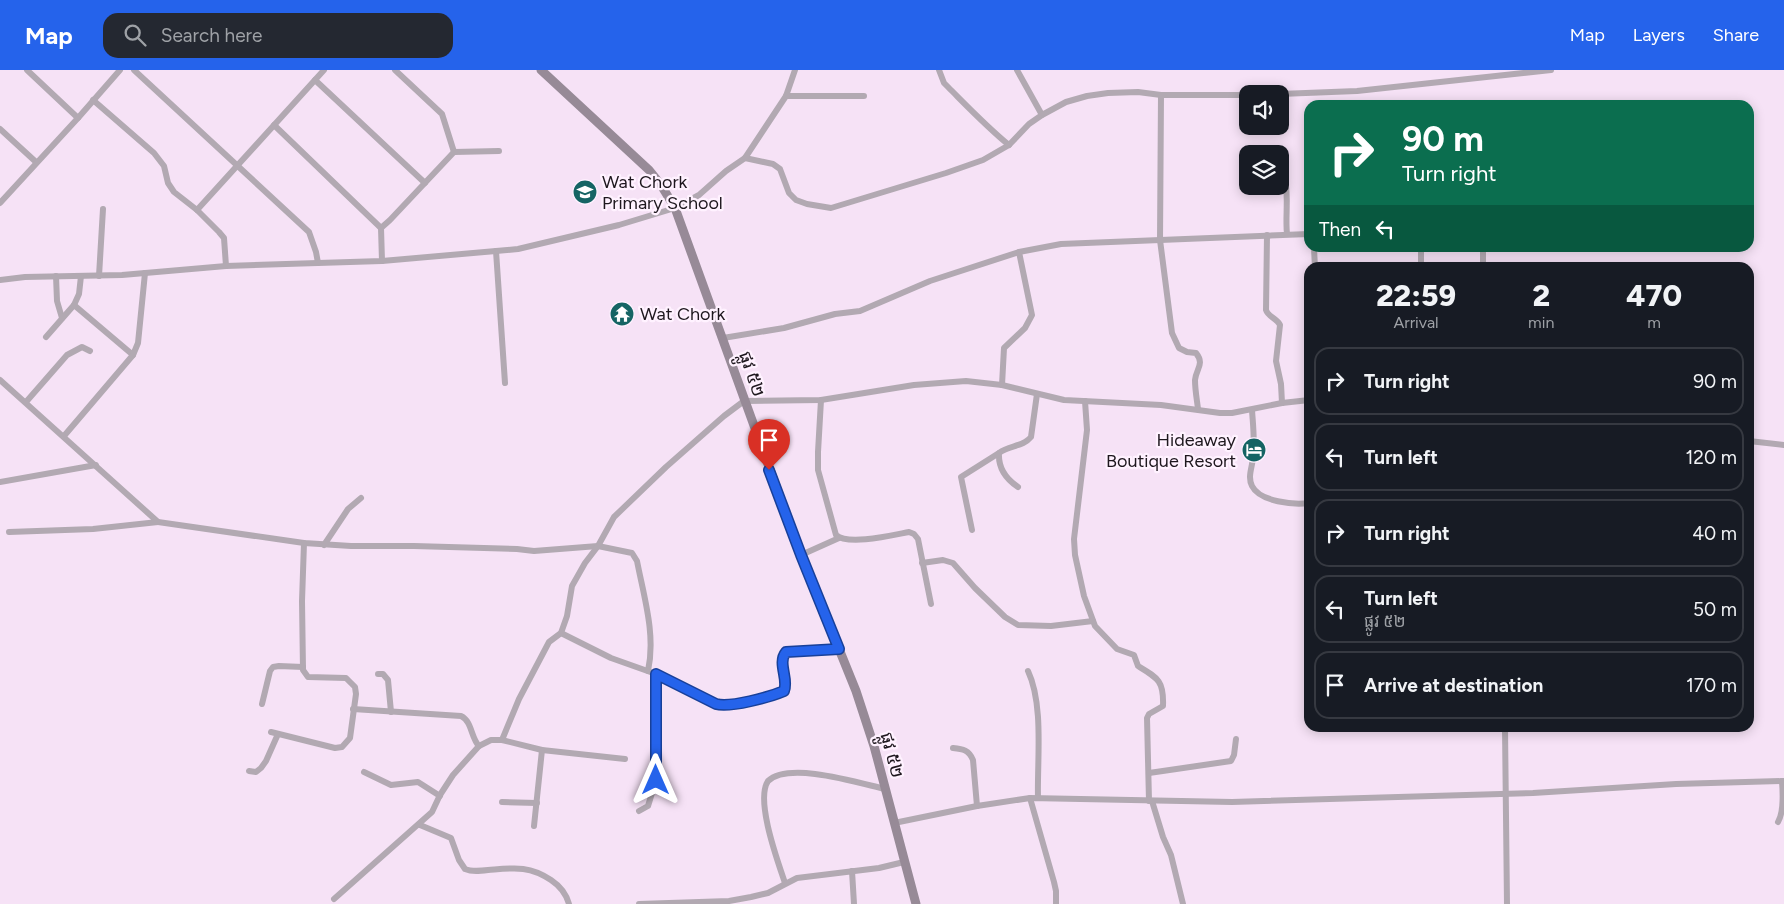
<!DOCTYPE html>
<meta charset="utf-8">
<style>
:root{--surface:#171b24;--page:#242831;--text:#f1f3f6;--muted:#9ea1a6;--line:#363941;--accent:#2563eb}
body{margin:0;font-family:Figtree,"Noto Sans Khmer",sans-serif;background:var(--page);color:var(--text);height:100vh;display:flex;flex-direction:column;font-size:19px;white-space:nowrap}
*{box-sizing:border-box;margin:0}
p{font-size:16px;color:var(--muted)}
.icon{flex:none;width:28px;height:28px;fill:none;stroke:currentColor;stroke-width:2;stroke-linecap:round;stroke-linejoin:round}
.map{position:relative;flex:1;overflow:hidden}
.details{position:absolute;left:1304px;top:192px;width:450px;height:470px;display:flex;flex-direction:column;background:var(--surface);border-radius:15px;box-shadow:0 2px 12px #0003}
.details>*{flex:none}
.banner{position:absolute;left:1304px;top:30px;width:450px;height:152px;border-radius:15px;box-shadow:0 2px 12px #0003;background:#0b6e4f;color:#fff;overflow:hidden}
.tools{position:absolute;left:1239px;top:15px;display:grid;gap:10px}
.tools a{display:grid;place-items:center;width:50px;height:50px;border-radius:10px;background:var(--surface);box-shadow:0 2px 12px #0003;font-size:25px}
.pin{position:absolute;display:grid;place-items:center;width:42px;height:42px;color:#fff;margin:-51px -21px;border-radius:50% 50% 50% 0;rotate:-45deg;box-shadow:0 0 5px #0007}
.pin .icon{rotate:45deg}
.me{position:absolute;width:55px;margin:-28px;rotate:0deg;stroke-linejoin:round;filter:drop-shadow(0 0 4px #0008)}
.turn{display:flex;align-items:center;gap:18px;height:105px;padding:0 15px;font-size:22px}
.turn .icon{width:65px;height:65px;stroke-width:2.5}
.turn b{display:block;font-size:35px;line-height:42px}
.then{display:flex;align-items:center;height:48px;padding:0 15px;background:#0003;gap:10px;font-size:19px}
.eta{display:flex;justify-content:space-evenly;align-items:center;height:85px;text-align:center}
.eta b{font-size:30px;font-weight:800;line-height:35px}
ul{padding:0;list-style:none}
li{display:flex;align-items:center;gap:15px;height:68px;margin:0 10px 8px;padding:0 5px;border:2px solid var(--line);border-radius:15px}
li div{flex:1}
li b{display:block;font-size:19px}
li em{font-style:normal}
header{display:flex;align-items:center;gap:30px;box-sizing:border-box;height:70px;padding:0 25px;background:var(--accent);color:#fff}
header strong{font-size:24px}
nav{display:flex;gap:28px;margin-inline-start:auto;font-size:18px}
.search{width:350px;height:45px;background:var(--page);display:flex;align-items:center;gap:12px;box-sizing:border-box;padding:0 18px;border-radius:15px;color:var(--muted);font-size:19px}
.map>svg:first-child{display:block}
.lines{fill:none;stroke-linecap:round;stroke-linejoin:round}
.street{stroke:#b2a9b2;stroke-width:6}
.secondary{stroke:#978a97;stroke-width:9}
.route-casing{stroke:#184099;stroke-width:12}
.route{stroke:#2563eb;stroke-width:9}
.labels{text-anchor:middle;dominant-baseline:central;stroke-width:4.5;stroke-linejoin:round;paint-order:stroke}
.poi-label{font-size:18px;fill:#1e171e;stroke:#fff2ff;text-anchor:start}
.street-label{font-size:18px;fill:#1e171e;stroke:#fff2ff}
</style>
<header>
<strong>Map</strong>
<div class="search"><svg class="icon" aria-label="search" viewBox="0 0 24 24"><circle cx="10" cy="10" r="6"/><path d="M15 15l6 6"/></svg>Search here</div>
<nav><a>Map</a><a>Layers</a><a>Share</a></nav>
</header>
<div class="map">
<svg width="1784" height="834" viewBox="0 0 1784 834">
<rect width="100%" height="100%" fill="#f6e2f6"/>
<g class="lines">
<g class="street">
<polyline points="27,0 78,48"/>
<polyline points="134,0 309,162 316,182 318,193"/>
<polyline points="395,0 442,44 454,82"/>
<path d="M 939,0 L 944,13 L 948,17 C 968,37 987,57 1009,75"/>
<polyline points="1017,0 1042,45"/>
<polyline points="315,10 425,113"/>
<polyline points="1280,24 1357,21 1551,0"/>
<path d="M 1161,25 L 1160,170 L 1172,263 L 1179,278 L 1187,282 L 1196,283 C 1205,294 1196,299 1195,310 C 1195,320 1197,330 1198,339"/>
<polyline points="786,26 864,26"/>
<polyline points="93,30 154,83 164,96 168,113 174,122 197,140 219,162 224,168 226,196"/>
<polyline points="274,55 381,158 382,191"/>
<polyline points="0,59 36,92"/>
<polyline points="454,82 499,81"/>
<polyline points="745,88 773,94 780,99 789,123 796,130 807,134 831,138 946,103 983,90 1009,75 1029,54 1042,45 1066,32 1087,26 1108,23 1138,22 1161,25 1248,25"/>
<path d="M 1285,110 C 1289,128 1285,146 1287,164"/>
<polyline points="0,133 78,48 120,0"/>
<polyline points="197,140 324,0"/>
<polyline points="381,158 390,150 454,82"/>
<path d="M 1267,165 L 1266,240 C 1268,247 1277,248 1280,255 L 1276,291 L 1281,314 L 1282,333"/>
<polyline points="1314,178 1315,198"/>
<polyline points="1483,178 1483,198"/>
<polyline points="496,181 505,313"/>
<polyline points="1421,198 1421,178"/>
<polyline points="56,206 57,231 62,248"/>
<polyline points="99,206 103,139"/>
<polyline points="0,210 25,207 122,205 226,196 382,191 496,181 518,179 619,155 675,138 699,125 726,101 745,88 786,26 795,0"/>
<polyline points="74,235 133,285"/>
<polyline points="46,267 74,235 79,224 81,206"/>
<polyline points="723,268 784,258 835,244 860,241 930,211 1019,182 1061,174 1309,164"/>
<path d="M 0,310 L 158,452 L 304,473 L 351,476 L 414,476 L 517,479 L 534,481 L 598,476 L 632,483 L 637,491 C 644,527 656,565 648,601"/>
<polyline points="1002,315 1004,278 1025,258 1032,245 1019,182"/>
<path d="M 821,330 L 818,382 L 818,400 L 836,465 C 848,476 893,465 909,462 L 914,464 L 918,469 L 931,534"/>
<path d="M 1085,331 L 1087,360 L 1074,469 L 1075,485 L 1084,526 L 1095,556 L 1117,579 L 1134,585 L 1138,596 C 1158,608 1164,611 1163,636 L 1149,644 L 1147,648 L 1149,731"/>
<polyline points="26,332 67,285 82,277 90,281"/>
<path d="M 1252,340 C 1253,355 1255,371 1253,386 C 1253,396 1247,406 1252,416 C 1260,432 1294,435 1309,433"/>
<polyline points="64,366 133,285 138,273 145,203"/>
<polyline points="1749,371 1784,375"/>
<polyline points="0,412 96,395"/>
<path d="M 1018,417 C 1006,409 998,399 999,383 C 1009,375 1023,377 1031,367 L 1037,324"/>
<polyline points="972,460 961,407 999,383"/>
<polyline points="9,462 93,459 158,452"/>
<polyline points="324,475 348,439 361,428"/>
<polyline points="801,485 839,468"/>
<polyline points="922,493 943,490 953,493 975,518 1005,547 1018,555 1051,556 1093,551"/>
<path d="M 561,563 L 611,588 L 656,604 L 721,635 L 768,627 L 784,621 C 789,609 777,593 786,582 L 839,579"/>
<path d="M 1028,601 C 1044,635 1037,690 1038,728"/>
<polyline points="378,604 383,604 388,610 391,642"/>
<polyline points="262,634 270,601 273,597 279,596 303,597"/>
<path d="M 353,639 L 461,646 C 472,651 471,668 479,676 L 491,670 L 502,670 L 519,629 L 549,572 L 561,563 L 567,546 L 572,516 L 585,493 L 598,476 L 614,447 L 666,397 L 724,346 L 744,331 L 821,330 L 914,315 L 966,311 L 1002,315 L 1064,330 L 1161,335 L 1220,343 L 1232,343 L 1282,333 L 1309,330"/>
<polyline points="1505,658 1507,834"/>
<polyline points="271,662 335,678 342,677 350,668 356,624 355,617 346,608 308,607 303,600 302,531 304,473"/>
<polyline points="502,670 542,680 625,689"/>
<path d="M 953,678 C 963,679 969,680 973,690 L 977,736"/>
<polyline points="249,701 256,702 261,698 266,691 278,664"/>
<polyline points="364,702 391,715 418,712 440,726"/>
<polyline points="1149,703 1231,691 1234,685 1236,669"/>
<polyline points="1030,728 1054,812 1056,821 1056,834"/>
<polyline points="1152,731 1163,767 1171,785 1183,834"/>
<polyline points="502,732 537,733"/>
<polyline points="639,741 648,736 656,710 656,604"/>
<path d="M 1778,752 C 1784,742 1783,724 1782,711"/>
<polyline points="894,753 977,736 1030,728 1232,732 1533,723 1676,714 1784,711"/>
<path d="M 420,755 L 451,768 L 459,790 L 465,799 C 472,802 480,801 488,800 C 513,798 529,795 551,810 C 560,816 566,823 569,834"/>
<polyline points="534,756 542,680"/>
<polyline points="852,801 854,834"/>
<path d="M 785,813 C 778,792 755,730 768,711 C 789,691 859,713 885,719"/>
<polyline points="334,829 432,742 440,725 453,705 479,676"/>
<polyline points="639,834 729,831 751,827 768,823 797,808 879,798 904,792"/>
</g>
<polyline class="secondary" points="541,0 649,100 661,115 675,138 801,485 856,621 874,676 916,834"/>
</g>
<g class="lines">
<defs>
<path id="route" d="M 656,710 L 656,604 L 716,634 C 730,638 770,627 784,621 C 789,609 777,593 786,582 L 839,579 L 801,485 L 769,400"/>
</defs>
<use href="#route" class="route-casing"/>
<use href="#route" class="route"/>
</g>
<defs>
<symbol id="school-disc" viewBox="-11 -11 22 22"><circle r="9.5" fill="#156464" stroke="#fff2ff"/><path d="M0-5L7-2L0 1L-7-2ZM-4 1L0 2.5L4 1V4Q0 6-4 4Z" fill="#fff"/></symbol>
<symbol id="temple-disc" viewBox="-11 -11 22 22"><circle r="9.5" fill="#156464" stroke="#fff2ff"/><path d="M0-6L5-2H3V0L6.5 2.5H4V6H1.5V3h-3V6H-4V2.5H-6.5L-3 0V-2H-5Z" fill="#fff"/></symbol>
<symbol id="hotel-disc" viewBox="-11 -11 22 22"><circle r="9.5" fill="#156464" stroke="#fff2ff"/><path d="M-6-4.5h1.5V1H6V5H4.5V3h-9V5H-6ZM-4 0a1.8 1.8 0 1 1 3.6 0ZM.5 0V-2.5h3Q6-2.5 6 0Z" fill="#fff"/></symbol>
</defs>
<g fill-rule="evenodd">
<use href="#school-disc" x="571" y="108" width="28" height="28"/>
<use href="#temple-disc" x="608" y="230" width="28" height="28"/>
<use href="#hotel-disc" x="1240" y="366" width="28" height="28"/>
</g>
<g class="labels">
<g class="poi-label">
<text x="602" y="112">Wat Chork<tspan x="602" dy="21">Primary School</tspan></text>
<text x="640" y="244">Wat Chork</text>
<text x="1236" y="370" text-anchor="end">Hideaway<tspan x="1236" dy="21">Boutique Resort</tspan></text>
</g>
<g class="street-label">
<text transform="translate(752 304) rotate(71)">ផ្លូវ ៥២</text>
<text transform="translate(892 685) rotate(75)">ផ្លូវ ៥២</text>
</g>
</g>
</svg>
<div class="tools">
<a><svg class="icon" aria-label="sound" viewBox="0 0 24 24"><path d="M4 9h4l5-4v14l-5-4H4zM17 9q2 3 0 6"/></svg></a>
<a><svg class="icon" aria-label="layers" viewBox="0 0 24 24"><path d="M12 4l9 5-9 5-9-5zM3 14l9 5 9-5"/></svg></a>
</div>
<div class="pin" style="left:769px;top:400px;background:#d93025"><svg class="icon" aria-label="arrive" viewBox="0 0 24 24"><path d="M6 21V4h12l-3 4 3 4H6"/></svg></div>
<svg class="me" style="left:656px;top:710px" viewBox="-20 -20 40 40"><path d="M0-17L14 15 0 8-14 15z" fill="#2563eb" stroke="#fff" stroke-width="4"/></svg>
<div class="banner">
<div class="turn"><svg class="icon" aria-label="right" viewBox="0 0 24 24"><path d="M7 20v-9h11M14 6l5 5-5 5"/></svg><div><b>90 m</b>Turn right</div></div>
<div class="then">Then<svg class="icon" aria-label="left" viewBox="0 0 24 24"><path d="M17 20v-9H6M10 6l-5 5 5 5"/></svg></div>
</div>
<section class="details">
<div class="eta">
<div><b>22:59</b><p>Arrival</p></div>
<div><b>2</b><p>min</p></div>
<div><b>470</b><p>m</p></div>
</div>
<ul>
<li><svg class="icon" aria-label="right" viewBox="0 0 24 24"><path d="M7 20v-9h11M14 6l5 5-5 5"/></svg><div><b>Turn right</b></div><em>90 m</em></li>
<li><svg class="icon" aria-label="left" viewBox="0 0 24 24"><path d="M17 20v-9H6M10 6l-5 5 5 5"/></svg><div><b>Turn left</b></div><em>120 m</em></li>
<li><svg class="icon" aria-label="right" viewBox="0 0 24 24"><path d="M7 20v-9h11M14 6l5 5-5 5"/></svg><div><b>Turn right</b></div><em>40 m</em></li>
<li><svg class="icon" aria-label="left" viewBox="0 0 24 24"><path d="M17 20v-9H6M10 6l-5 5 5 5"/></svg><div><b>Turn left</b><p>ផ្លូវ ៥២</p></div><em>50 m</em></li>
<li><svg class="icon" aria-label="arrive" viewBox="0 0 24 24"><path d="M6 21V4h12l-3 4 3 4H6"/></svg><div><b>Arrive at destination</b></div><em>170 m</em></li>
</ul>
</section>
</div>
